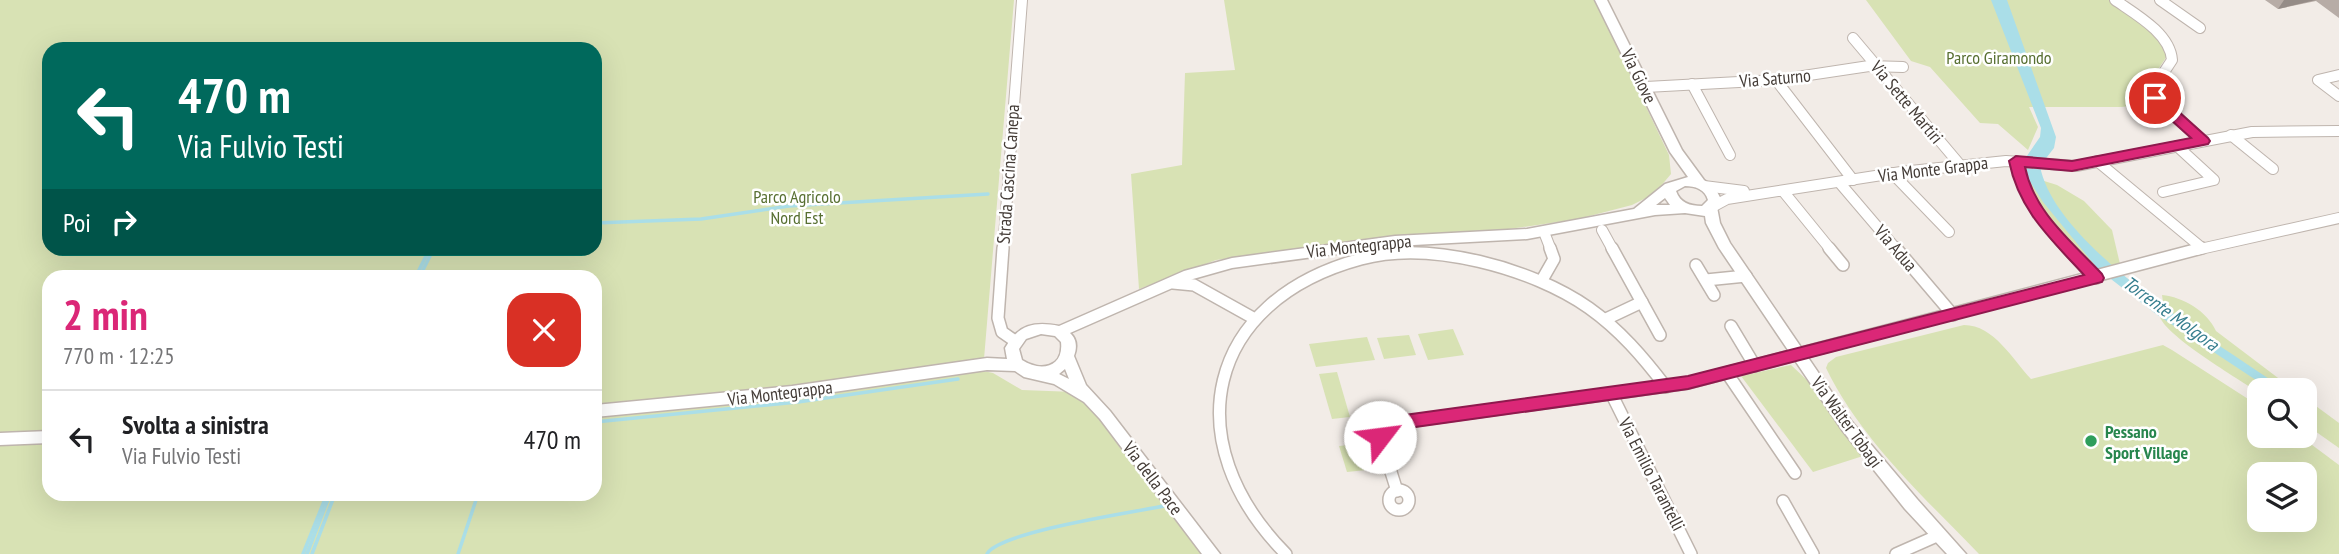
<!DOCTYPE html>
<html lang="it">
<meta charset="utf-8">
<style>
:root{--surface:#fff;--page:#f6f6f6;--text:#202124;--muted:#757577;--line:#e0e0e0;--accent:#db2777}
body{margin:0;font-family:"PT Sans Narrow",sans-serif;background:var(--page);color:var(--text);height:100vh;display:flex;flex-direction:column;font-size:26px;white-space:nowrap}
*{box-sizing:border-box;margin:0}
p{font-size:23px;color:var(--muted)}
.icon{flex:none;width:38px;height:38px;fill:none;stroke:currentColor;stroke-width:2;stroke-linecap:round;stroke-linejoin:round}
.map{position:relative;flex:1;overflow:hidden}
.details{position:absolute;left:42px;top:270px;width:560px;height:231px;display:flex;flex-direction:column;background:var(--surface);border-radius:21px;box-shadow:0 7px 28px #0002}
.details>*{flex:none}
.banner{position:absolute;left:42px;top:42px;width:560px;height:214px;border-radius:21px;box-shadow:0 7px 28px #0002;background:#00695c;color:#fff;overflow:hidden}
.buttons{position:absolute;left:2247px;top:378px;display:grid;gap:14px}
.buttons a{display:grid;place-items:center;width:70px;height:70px;border-radius:14px;background:var(--surface);box-shadow:0 7px 28px #0002;font-size:35px}
.pin{position:absolute;display:grid;place-items:center;width:60px;height:60px;color:#fff;margin:-30px;border:4px solid #fff;border-radius:50%;box-shadow:0 2px 7px #0007}
.me{position:absolute;width:77px;margin:-38px;rotate:60deg;stroke-linejoin:round;filter:drop-shadow(0 0 5px #0008)}
.turn{display:flex;align-items:center;gap:24px;height:147px;padding:0 21px;font-size:32px}
.turn .icon{width:91px;height:91px;stroke-width:2.5}
.turn b{display:block;font-size:49px;line-height:60px}
.then{display:flex;align-items:center;height:66px;padding:0 21px;background:#0003;gap:14px;font-size:26px}
.round{display:grid;place-items:center;flex:none;width:74px;height:74px;border-radius:21px;background:var(--page)}
.summary{display:flex;align-items:center;justify-content:space-between;height:119px;padding:0 21px}
h1{font-size:42px;font-weight:600;line-height:52px;color:var(--accent)}
ul{padding:0;list-style:none}
li{display:flex;align-items:center;gap:21px;height:98px;padding:0 21px;border-top:2px solid var(--line)}
li div{flex:1}
li b{display:block;font-size:26px}
li em{font-style:normal}
.map>svg:first-child{display:block}
.green{fill:#d8e2b4;fill-rule:evenodd}
.water{fill:#aadee8}
.lines{fill:none;stroke-linecap:round;stroke-linejoin:round}
.stream{stroke:#aadee8;stroke-width:3.5}
.minor-far1-casing{stroke:#bfb5ae;stroke-width:12}
.minor-casing{stroke:#bfb5ae;stroke-width:14}
.tertiary-casing{stroke:#bfb5ae;stroke-width:3}
.minor-far1{stroke:#fff;stroke-width:10}
.minor{stroke:#fff;stroke-width:11}
.tertiary{fill:#fff;fill-rule:evenodd}
.wall{fill:#b7aca6}
.shaded-wall{fill:#958c87}
.route{fill:#db2777;stroke:#8e194d;stroke-width:2}
.leisure-dot{fill:#2e9e5b;stroke:#fff;stroke-width:2.5}
.labels{text-anchor:middle;dominant-baseline:central;stroke-width:5;stroke-linejoin:round;paint-order:stroke}
.park-label{font-size:18px;fill:#576f31;stroke:#fff}
.street-label{font-size:18px;fill:#443c37;stroke:#fff}
.leisure-label{font-size:18px;font-weight:bold;fill:#27864d;stroke:#fff;text-anchor:start}
.water-label{font-size:19px;font-style:italic;fill:#367e8e;stroke:#fff}
</style>
<div class="map">
<svg width="2339" height="554" viewBox="0 0 2339 554">
<rect width="100%" height="100%" fill="#f2ece7"/>
<g class="green">
<path d="M 0,0 L 1014,0 L 983,371 L 993,373 L 1022,390 L 1075,392 L 1105,421 L 1207,554 L 0,554 ZM 49,49 L 595,49 L 595,248 L 49,248 ZM 49,276 L 595,276 L 595,494 L 49,494 Z"/>
<polygon points="1224,0 1595,0 1669,155 1671,174 1654,194 1632,205 1578,219 1482,233 1401,235 1216,260 1139,289 1131,174 1182,165 1185,73 1235,70"/>
<polygon points="1866,0 2111,0 2157,37 2167,56 2145,89 2154,102 2122,107 2029,107 2038,127 2028,150 1998,124 1980,123 1930,67 1911,61"/>
<polygon points="2031,177 2057,185 2084,201 2112,230 2120,264 2096,269 2044,213 2028,184"/>
<path d="M 2162,295 C 2183,297 2207,311 2216,331 L 2294,390 L 2259,390 L 2259,393 C 2239,379 2167,337 2160,317 C 2157,311 2160,308 2163,302 Z"/>
<path d="M 1964,325 C 1994,325 2013,360 2031,379 L 2163,345 L 2172,350 L 2259,406 L 2259,436 L 2300,436 L 2339,465 L 2339,554 L 1979,554 C 1924,497 1861,440 1826,368 L 1828,363 L 1836,357 ZM 2259,474 L 2305,474 L 2305,520 L 2259,520 Z"/>
<polygon points="1453,329 1464,355 1428,360 1418,334"/>
<polygon points="1409,335 1416,355 1384,359 1377,338"/>
<polygon points="1367,337 1375,360 1316,367 1309,344"/>
<polygon points="1791,365 1809,382 1863,456 1813,472 1741,376"/>
<polygon points="1337,372 1350,417 1332,419 1319,374"/>
<polygon points="2305,398 2339,423 2339,448 2305,424"/>
<polygon points="1359,444 1366,470 1347,472 1339,446"/>
</g>
<path class="water" d="M 1991,0 L 2007,0 L 2056,137 L 2054,148 L 2040,166 C 2055,248 2219,343 2285,390 L 2271,390 L 2156,314 L 2098,269 L 2043,202 L 2029,180 L 2022,163 L 2040,137 L 2041,128 Z"/>
<g class="lines">
<g class="stream">
<polyline points="595,223 701,219 789,206 988,194"/>
<polyline points="416,276 430,248"/>
<polyline points="420,276 434,248"/>
<polyline points="595,422 798,402 958,379"/>
<polyline points="303,554 327,494"/>
<polyline points="307,554 330,494"/>
<polyline points="312,554 335,494"/>
<polyline points="458,554 478,494"/>
<path d="M 987,554 C 998,532 1134,512 1164,506"/>
</g>
<defs>
<g id="minor-far1">
<path d="M 2115,0 C 2135,14 2170,33 2172,60 L 2151,92 L 2203,141"/>
<polyline points="2160,0 2200,28"/>
<polyline points="1853,38 1961,166"/>
<polyline points="2339,75 2318,80 2339,96"/>
<polyline points="1776,80 1853,180"/>
<polyline points="1692,84 1730,155"/>
<polyline points="1646,87 1776,80 1869,66 1903,67"/>
<polyline points="2231,135 2273,169"/>
<path d="M 2016,161 C 2024,197 2043,223 2068,250"/>
<polyline points="2097,161 2202,248"/>
<polyline points="1892,173 1949,232"/>
<polyline points="1839,182 1897,250"/>
<polyline points="1704,186 1744,191"/>
<polyline points="1783,191 1831,250"/>
<polyline points="2163,192 2214,180 2177,146"/>
<polyline points="1714,206 1727,199 1901,172 2006,161 2076,166 2252,132 2339,131"/>
<polyline points="1602,230 1613,250"/>
<polyline points="1544,232 1551,250"/>
<polyline points="1003,250 1022,0"/>
<polyline points="2196,250 2339,218"/>
</g>
<g id="minor">
<polyline points="1003,248 998,318 1002,332 1015,341"/>
<polyline points="1612,248 1660,335"/>
<polyline points="1829,248 1843,265"/>
<polyline points="1896,248 1953,315"/>
<polyline points="2067,248 2096,278"/>
<polyline points="1696,265 1714,295"/>
<polyline points="1542,280 1554,259 1550,248"/>
<polyline points="1706,280 1746,276"/>
<polyline points="1173,283 1194,285 1255,319"/>
<polyline points="1606,319 1642,302"/>
<polyline points="1731,326 1755,366"/>
<polyline points="1727,373 1795,473"/>
<polyline points="1612,395 1691,554"/>
<circle cx="1399" cy="500" r="10"/>
<polyline points="1397,491 1380,437 1382,429 1390,424 1688,383 2202,248"/>
<polyline points="1783,501 1813,554"/>
<path d="M 1286,554 C 1175,442 1205,301 1361,259 C 1429,240 1532,268 1589,308 C 1620,330 1643,357 1666,387"/>
<polyline points="1896,554 1939,535"/>
</g>
<g id="tertiary">
<path d="M 1595,0 L 1607,0 L 1682,150 L 1704,180 L 1715,188 L 1722,201 L 1717,207 L 1720,223 L 1730,243 L 1852,422 L 1917,499 L 1966,554 L 1947,554 L 1905,509 L 1842,430 L 1719,248 L 1706,223 L 1705,216 L 1685,213 L 1655,215 L 1527,239 L 1395,246 L 1232,268 L 1193,279 L 1070,333 C 1077,339 1077,348 1074,356 L 1086,385 L 1110,411 L 1220,554 L 1202,554 L 1100,419 L 1084,402 L 1054,384 L 1024,377 L 1015,371 L 987,370 L 792,398 L 595,417 L 595,405 L 792,386 L 987,358 L 1007,359 L 1005,348 C 1018,325 1034,321 1059,326 L 1184,271 L 1232,258 L 1395,236 L 1527,229 L 1634,209 L 1665,184 L 1688,177 L 1670,152 ZM 1685,186 C 1695,186 1705,189 1708,200 L 1702,206 C 1690,206 1680,203 1676,191 ZM 1665,198 L 1670,205 L 1656,205 ZM 1041,334 L 1055,336 L 1061,342 C 1064,368 1040,372 1022,360 L 1019,349 L 1026,339 ZM 1065,369 L 1069,379 L 1059,374 Z"/>
<polygon points="49,431 49,443 0,445 0,433"/>
</g>
</defs>
<use href="#minor-far1" class="minor-far1-casing"/>
<use href="#minor" class="minor-casing"/>
<use href="#tertiary" class="tertiary-casing"/>
<use href="#minor-far1" class="minor-far1"/>
<use href="#minor" class="minor"/>
<use href="#tertiary" class="tertiary"/>
</g>
<polygon class="wall" points="2265,0 2339,0 2339,18 2316,1 2278,9"/>
<polygon class="shaded-wall" points="2284,0 2316,0 2278,9"/>
<path class="route" d="M 2155,94 L 2160,95 L 2208,138 L 2210,141 L 2208,144 L 2072,171 L 2025,167 C 2034,212 2072,242 2102,274 L 2104,278 L 2102,282 L 1688,389 L 1394,430 C 1385,436 1388,446 1374,442 L 1372,437 L 1376,424 L 1390,417 L 1688,376 L 2084,275 C 2051,239 2019,211 2009,161 L 2016,156 L 2072,161 L 2191,138 L 2150,101 L 2148,98 Z"/>
<circle class="leisure-dot" cx="2091" cy="441" r="7"/>
<g class="labels">
<g class="park-label">
<text x="1999" y="57">Parco Giramondo</text>
<text x="797" y="196">Parco Agricolo<tspan x="797" dy="21">Nord Est</tspan></text>
</g>
<g class="street-label">
<text transform="translate(1639 76) rotate(64)">Via Giove</text>
<text transform="translate(1775 78) rotate(-5)">Via Saturno</text>
<text transform="translate(1907 102) rotate(50)">Via Sette Martiri</text>
<text transform="translate(1933 169) rotate(-7)">Via Monte Grappa</text>
<text transform="translate(1008 174) rotate(-86)">Strada Cascina Canepa</text>
<text transform="translate(1359 246) rotate(-6)">Via Montegrappa</text>
<text transform="translate(1896 248) rotate(49)">Via Adua</text>
<text transform="translate(780 393) rotate(-7)">Via Montegrappa</text>
<text transform="translate(1847 422) rotate(54)">Via Walter Tobagi</text>
<text transform="translate(1652 474) rotate(63)">Via Emilio Tarantelli</text>
<text transform="translate(1153 478) rotate(53)">Via della Pace</text>
</g>
<g class="leisure-label">
<text x="2105" y="431">Pessano<tspan x="2105" dy="21">Sport Village</tspan></text>
</g>
<g class="water-label">
<text transform="translate(2171 313) rotate(36)">Torrente Molgora</text>
</g>
</g>
</svg>
<div class="buttons">
<a><svg class="icon" aria-label="search" viewBox="0 0 24 24"><circle cx="10" cy="10" r="6"/><path d="M15 15l6 6"/></svg></a>
<a><svg class="icon" aria-label="layers" viewBox="0 0 24 24"><path d="M12 4l9 5-9 5-9-5zM3 14l9 5 9-5"/></svg></a>
</div>
<div class="pin" style="left:2155px;top:98px;background:#d93025"><svg class="icon" aria-label="arrive" viewBox="0 0 24 24"><path d="M6 21V4h12l-3 4 3 4H6"/></svg></div>
<svg class="me" style="left:1380px;top:437px" viewBox="-20 -20 40 40"><circle r="19" fill="#fff"/><path d="M0-13L10 11 0 6-10 11z" fill="#db2777"/></svg>
<div class="banner">
<div class="turn"><svg class="icon" aria-label="left" viewBox="0 0 24 24"><path d="M17 20v-9H6M10 6l-5 5 5 5"/></svg><div><b>470 m</b>Via Fulvio Testi</div></div>
<div class="then">Poi<svg class="icon" aria-label="right" viewBox="0 0 24 24"><path d="M7 20v-9h11M14 6l5 5-5 5"/></svg></div>
</div>
<section class="details">
<div class="summary"><div><h1>2 min</h1><p>770 m · 12:25</p></div><a class="round" style="background:#d93025;color:#fff"><svg class="icon" aria-label="close" viewBox="0 0 24 24"><path d="M6 6l12 12M18 6L6 18"/></svg></a></div>
<ul>
<li><svg class="icon" aria-label="left" viewBox="0 0 24 24"><path d="M17 20v-9H6M10 6l-5 5 5 5"/></svg><div><b>Svolta a sinistra</b><p>Via Fulvio Testi</p></div><em>470 m</em></li>
</ul>
</section>
</div>
